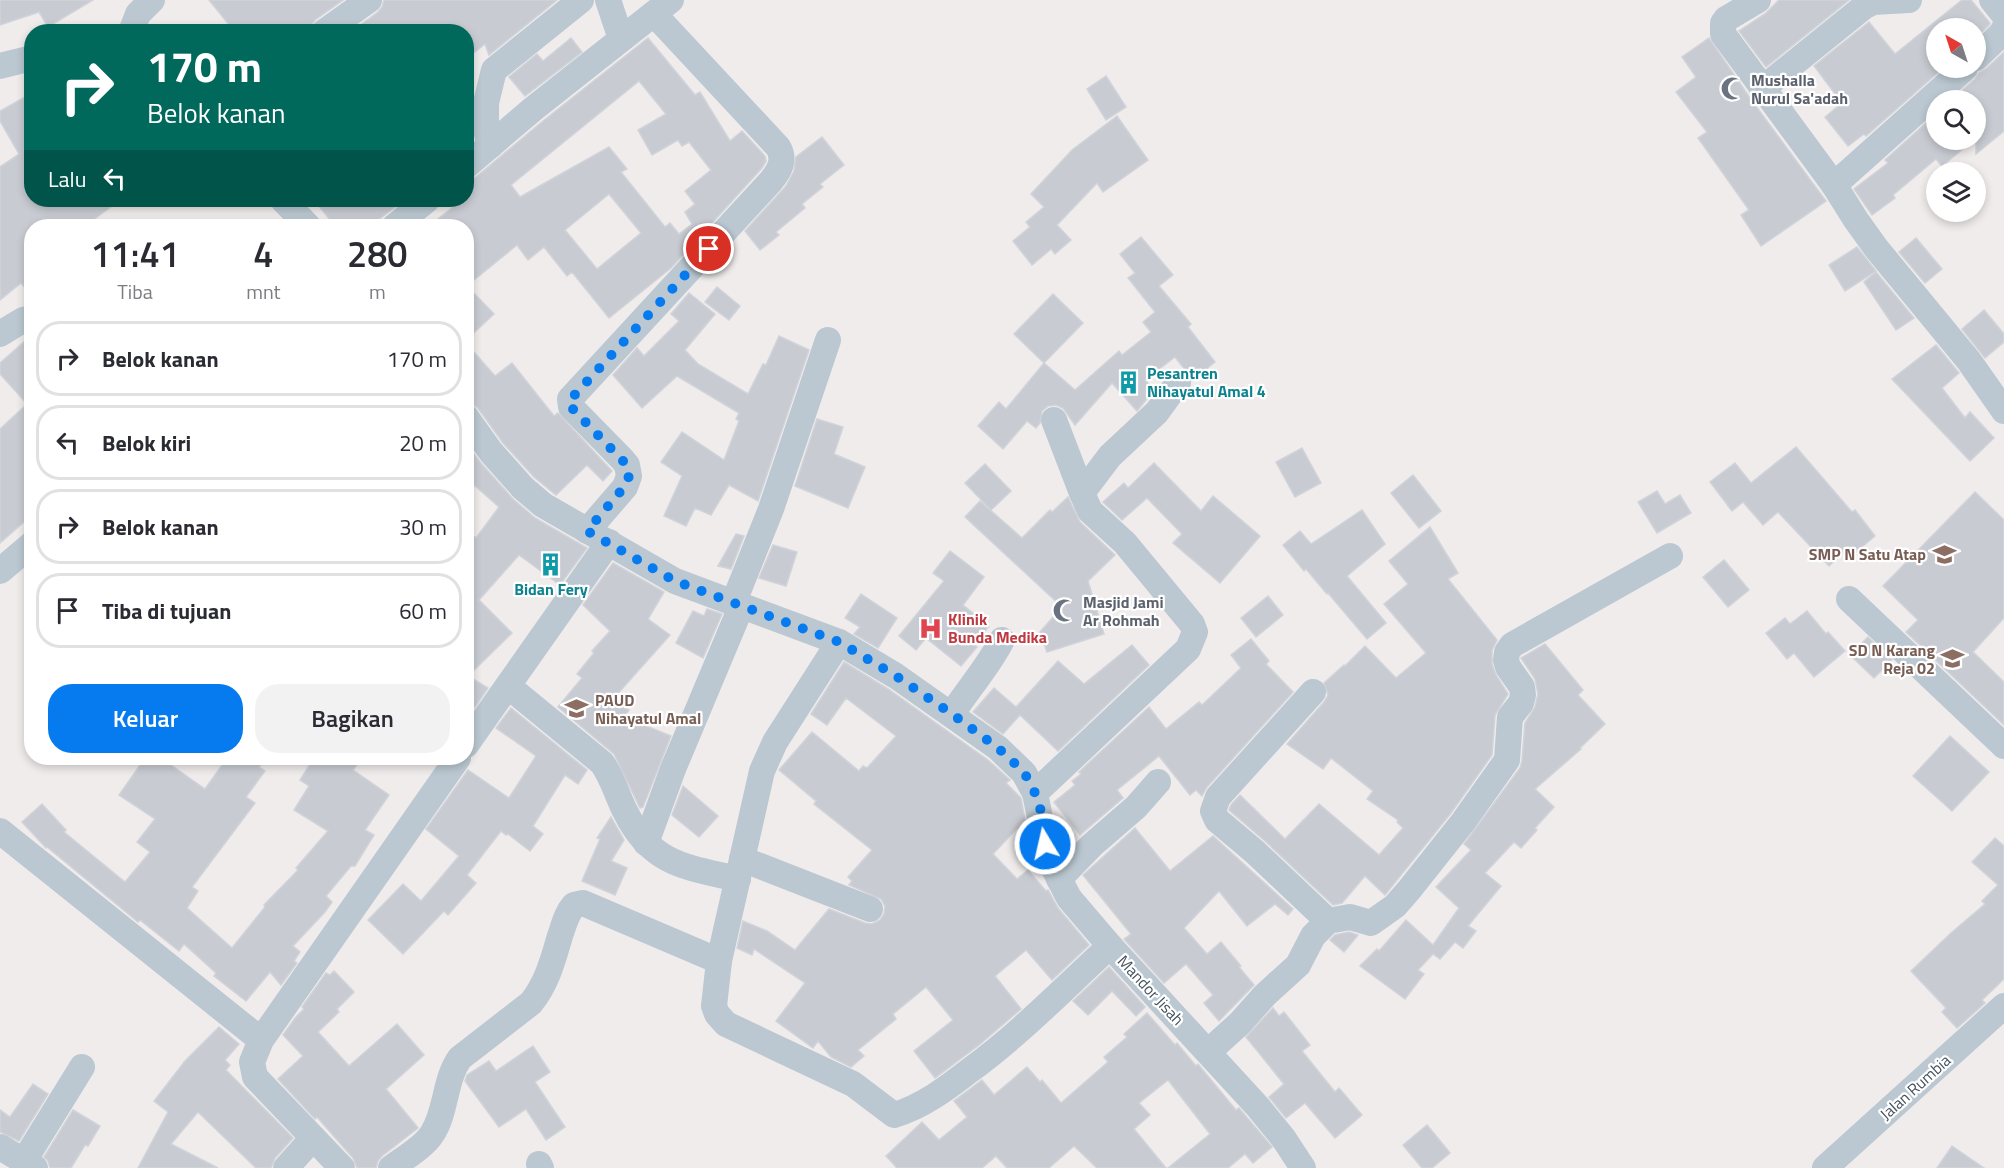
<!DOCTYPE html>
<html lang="id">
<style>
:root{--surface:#fff;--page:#f2f2f3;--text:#2b2b33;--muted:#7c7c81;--line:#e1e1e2;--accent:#067bf0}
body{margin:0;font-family:"Titillium Web",sans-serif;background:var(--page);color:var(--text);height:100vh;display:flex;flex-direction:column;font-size:22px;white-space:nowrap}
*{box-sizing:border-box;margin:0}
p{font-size:20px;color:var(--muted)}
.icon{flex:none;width:33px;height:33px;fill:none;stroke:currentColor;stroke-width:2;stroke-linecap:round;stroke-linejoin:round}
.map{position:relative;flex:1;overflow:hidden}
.details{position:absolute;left:24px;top:219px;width:450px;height:546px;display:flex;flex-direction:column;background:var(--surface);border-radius:24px;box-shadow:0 3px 9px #0003}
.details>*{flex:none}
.top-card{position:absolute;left:24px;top:24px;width:450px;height:183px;border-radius:24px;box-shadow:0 3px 9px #0003;background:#00695c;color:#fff;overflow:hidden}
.needle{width:39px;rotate:321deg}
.fabs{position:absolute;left:1926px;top:18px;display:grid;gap:12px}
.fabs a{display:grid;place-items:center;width:60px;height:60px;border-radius:50%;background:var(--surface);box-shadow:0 3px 9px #0003;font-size:30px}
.pin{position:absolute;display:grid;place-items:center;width:51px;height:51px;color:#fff;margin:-26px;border:3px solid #fff;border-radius:50%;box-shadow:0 2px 6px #0007}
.me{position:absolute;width:66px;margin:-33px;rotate:351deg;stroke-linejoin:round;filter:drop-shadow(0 0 4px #0008)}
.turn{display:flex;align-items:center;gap:21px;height:126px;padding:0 24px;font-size:27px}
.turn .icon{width:78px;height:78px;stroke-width:2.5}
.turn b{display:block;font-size:42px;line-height:51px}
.then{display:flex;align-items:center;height:57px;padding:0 24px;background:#0003;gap:12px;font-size:22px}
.eta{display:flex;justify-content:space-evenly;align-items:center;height:102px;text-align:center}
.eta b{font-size:36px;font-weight:600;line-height:42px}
.cta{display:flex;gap:12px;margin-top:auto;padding:12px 24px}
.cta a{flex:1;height:69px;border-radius:24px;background:var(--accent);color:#fff;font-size:24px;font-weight:600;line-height:69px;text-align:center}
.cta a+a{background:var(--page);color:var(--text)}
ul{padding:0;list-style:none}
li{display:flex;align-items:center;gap:18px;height:75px;margin:0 12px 9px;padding:0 12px;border:3px solid var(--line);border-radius:24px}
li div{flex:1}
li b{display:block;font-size:22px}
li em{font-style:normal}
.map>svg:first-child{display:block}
.building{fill:#c8ccd2;stroke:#d0d3d9;stroke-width:1.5;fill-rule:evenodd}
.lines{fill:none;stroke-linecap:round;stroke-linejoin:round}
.street{stroke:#bbc8d1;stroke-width:26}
.route{stroke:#067bf0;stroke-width:10;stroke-dasharray:0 18}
.labels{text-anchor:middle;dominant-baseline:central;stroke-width:4.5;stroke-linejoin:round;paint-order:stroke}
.worship-label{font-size:16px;font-weight:bold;fill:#5b616d;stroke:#fff;text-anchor:start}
.culture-label{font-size:16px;font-weight:bold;fill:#0d838f;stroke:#fff;text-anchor:start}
.education-label{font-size:16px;font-weight:bold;fill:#785e54;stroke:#fff;text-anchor:end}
.health-label{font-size:16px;font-weight:bold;fill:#be3a42;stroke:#fff;text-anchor:start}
.street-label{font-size:16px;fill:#43515c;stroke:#fff}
</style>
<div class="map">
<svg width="2004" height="1168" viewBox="0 0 2004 1168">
<rect width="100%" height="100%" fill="#f0ecec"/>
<g class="building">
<polygon points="0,0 93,0 48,27 39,12 0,25"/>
<polygon points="209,0 343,0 315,20 311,25 309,32 235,32"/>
<polygon points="384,0 557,0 489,55 485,44 466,59 466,32 351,32 378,12 382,7"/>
<polygon points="1779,0 1849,0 1766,67 1739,31 1766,13"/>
<polygon points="1962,0 1971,0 1990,23 1989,25 1976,38 1976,28 1936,28 1936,68 1943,68 1866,136 1864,134 1848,146 1825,117 1842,103 1814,66 1869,22 1895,54"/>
<polygon points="571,38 582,52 525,96 509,77 537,54 543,61"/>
<path d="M 648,38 L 695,95 L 700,92 L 730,141 L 742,131 L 765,156 L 766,161 L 762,168 L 671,268 L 609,318 L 572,272 L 567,276 L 544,247 L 528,260 L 517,245 L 474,280 L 466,270 L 466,226 L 429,226 L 462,200 L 466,200 L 466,181 L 476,177 L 543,121 ZM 639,81 L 666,114 L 638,130 L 652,155 L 678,140 L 682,146 L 689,142 L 711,170 L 685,191 L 695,204 L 685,212 L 692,224 L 679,234 L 670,223 L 665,227 L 621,172 L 627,169 L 609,147 L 520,197 L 511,185 ZM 609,194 L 641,233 L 597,269 L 565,230 Z"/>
<polygon points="1709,38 1750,98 1826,201 1761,246 1741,215 1749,210 1698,138 1707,132 1676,92 1696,77 1682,57"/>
<polygon points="2004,52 2004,131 1976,154 1976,100 1951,100 1975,79 1979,73 1986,69"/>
<polygon points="1106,76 1126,107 1106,120 1087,89"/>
<polygon points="32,93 32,200 120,200 85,226 32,226 32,296 21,283 0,300 0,167 19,154 0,121 0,111"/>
<polygon points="1936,114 1936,140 1974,140 1942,166 1936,159 1893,195 1895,198 1872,215 1854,189 1888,163 1885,160"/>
<polygon points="1117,116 1148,160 1103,192 1097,183 1057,225 1071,240 1055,254 1051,249 1032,265 1013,241 1030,227 1026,222 1044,207 1031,194 1072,150"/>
<polygon points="466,117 471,122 473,140 466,146"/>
<polygon points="822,137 844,165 820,184 823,187 802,204 805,208 776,232 779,235 760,250 745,231 786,186 794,171 796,157"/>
<polygon points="314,200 404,200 370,226 335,226"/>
<polygon points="1141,237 1173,275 1159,286 1191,324 1188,327 1215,362 1193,380 1175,357 1145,380 1154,390 1137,411 1112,383 1075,425 1063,408 1056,405 1048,406 1042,411 1040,423 1036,428 1027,421 1003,449 978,426 999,402 1006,409 1044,363 1075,390 1119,351 1122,355 1151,332 1143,322 1155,312 1128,278 1135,273 1120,254"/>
<polygon points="1916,238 1942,269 1925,283 1899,252"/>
<polygon points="1857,247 1876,271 1845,291 1829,265"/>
<polygon points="1876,272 1914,318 1896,330 1864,282"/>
<polygon points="466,285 494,314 466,340"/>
<polygon points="717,287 740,306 729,320 705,302"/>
<polygon points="689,293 715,314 685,350 698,364 748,394 763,364 766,365 779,336 809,350 758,501 729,485 711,515 695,508 686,526 664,516 682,476 661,462 682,432 724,460 739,421 736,419 739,413 677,376 642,408 613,375 637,348 644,356 679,321 671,314"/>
<polygon points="1053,294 1083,323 1044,363 1014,334"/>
<polygon points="1984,310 2004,334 2004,342 1985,358 1962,329"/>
<polygon points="32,335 32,515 0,543 0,429 27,404 0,374 0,363"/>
<polygon points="466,343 495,376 512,363 554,416 558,413 612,471 603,481 587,465 556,495 534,477 503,443 478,408 473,404 466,402"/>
<polygon points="1936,345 1959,373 1942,388 1965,418 1970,412 1994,438 1970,461 1892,379"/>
<polygon points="817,419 843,427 834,454 865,467 848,508 795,486"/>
<polygon points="466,444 480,462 513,499 535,518 587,548 560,585 519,555 479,600 512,633 468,676 488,688 475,707 466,701 466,530 476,538 499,507 466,478"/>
<polygon points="1796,447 1852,512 1855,510 1875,536 1856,552 1851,546 1829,566 1778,512 1763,525 1743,502 1732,511 1710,482 1735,463 1751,483"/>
<polygon points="1302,448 1321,483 1295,497 1276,462"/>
<polygon points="1154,463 1201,511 1213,496 1260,536 1220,583 1173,543 1182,534 1147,498 1122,520 1103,502 1124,483 1128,488"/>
<polygon points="985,464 1011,491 991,510 965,483"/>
<polygon points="1413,475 1441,511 1419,528 1391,493"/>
<polygon points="1657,491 1665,504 1680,495 1691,513 1657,533 1638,502"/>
<polygon points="1975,492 2004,520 2004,618 1973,652 2004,682 2004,725 1906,632 1918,620 1883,586"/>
<polygon points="1068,497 1080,522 1115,555 1088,581 1104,634 1047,652 1040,632 1062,607 965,517 980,501 1022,538 1050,510 1052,512"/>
<polygon points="1362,510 1385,544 1347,576 1386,623 1367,639 1328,593 1327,594 1306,569 1304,571 1283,545 1300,531 1311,544"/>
<polygon points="1430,527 1458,573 1448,579 1497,640 1492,650 1492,664 1496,675 1508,694 1495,715 1492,755 1451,813 1385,895 1365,876 1342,903 1333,905 1265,841 1229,810 1231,805 1240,795 1285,839 1319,804 1379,855 1403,828 1397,822 1398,820 1367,799 1373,791 1331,758 1323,769 1287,744 1324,702 1328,695 1324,683 1344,665 1345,666 1365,646 1396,678 1426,653 1384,604 1408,584 1389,561"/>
<polygon points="736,534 744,536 731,569 718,566"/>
<polygon points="773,545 797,552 786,586 759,578"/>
<polygon points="950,551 984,577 963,605 989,626 974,645 977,647 961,666 926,638 916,650 899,636 944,581 933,573"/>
<polygon points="1724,560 1749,590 1728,607 1703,577"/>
<polygon points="613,563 664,592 648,619 670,635 613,699 629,710 624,717 671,736 643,807 640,808 614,754 558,707 582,678 577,674 594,653 592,651 610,631 583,605"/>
<polygon points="861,594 897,618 878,648 854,634 860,627 845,618"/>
<polygon points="1268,596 1283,615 1256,637 1241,618"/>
<polygon points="707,609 722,614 703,658 676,643 693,611 704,616"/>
<polygon points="1807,611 1826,634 1828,632 1845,651 1814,677 1794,653 1787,659 1766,633 1785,618 1790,624"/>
<polygon points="1868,637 1892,660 1874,678 1850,655"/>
<polygon points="1251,639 1269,661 1266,664 1293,692 1207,787 1202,796 1196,790 1190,795 1159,756 1117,790 1123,798 1080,835 1054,802 1075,785 1072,781 1081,774 1079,772 1149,707 1166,729 1199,702 1202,705 1241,668 1231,655"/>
<polygon points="1545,644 1583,690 1578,695 1605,724 1580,748 1581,749 1535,789 1554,807 1535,828 1537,830 1521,848 1514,842 1485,873 1501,886 1468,926 1476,931 1463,948 1455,942 1440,959 1433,954 1418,970 1424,974 1405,999 1360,966 1377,949 1379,951 1406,920 1433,945 1459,908 1436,887 1471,850 1464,844 1520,768 1522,761 1525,723 1535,707 1538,694 1535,679 1521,658"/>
<polygon points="1132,645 1149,665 1058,751 1020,715 1003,734 973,712 994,688 1016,707 1058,661 1084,684"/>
<polygon points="844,662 888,689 988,760 1010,780 1006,783 1021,798 1025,820 993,854 1017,879 1028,870 1046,891 1048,890 1058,908 1089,945 1052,980 1026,950 995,976 1021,1009 979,1045 935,1078 914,1051 953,1020 926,987 893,1014 896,1019 858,1050 864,1056 851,1067 831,1057 818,1041 813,1048 776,1021 805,983 754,949 752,955 737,948 743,921 767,931 795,950 829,909 865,923 872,924 880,920 884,914 885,906 881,899 849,885 852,881 848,877 872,850 814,804 816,801 779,770 812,732 859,771 863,766 867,768 896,736 846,698 827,725 811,714"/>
<polygon points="511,708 587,770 578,784 565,775 533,826 543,834 530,851 508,834 506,835 501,831 467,875 476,883 448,915 444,911 403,954 368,920 403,884 421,901 459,856 426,829 468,770 509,798 536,756 496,728"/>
<polygon points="1950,736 1989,772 1952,811 1913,776"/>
<polygon points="145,758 161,758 205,789 227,758 266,758 259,767 265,771 246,797 255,803 192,887 198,891 187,908 232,948 265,907 264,905 298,870 296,868 328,831 294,810 309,786 300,780 314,758 362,758 353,770 389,795 365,830 374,835 355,866 351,866 326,896 332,902 325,912 293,946 300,952 294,961 297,963 281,985 270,972 246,1001 214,976 216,973 184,944 179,951 140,920 138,922 47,847 46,848 22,822 42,804 66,830 64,832 125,882 150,852 137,842 155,819 119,795"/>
<polygon points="683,786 718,816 699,837 672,815"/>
<polygon points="611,817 624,840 611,861 627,868 615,895 582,881 600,839 597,838"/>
<polygon points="1135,828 1170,871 1213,836 1293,909 1288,915 1275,904 1247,926 1219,891 1184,928 1207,954 1221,942 1241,966 1239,967 1254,985 1219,1021 1204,1003 1213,995 1186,964 1164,983 1124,939 1131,934 1083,875"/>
<polygon points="1995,838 2004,846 2004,979 1982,1000 1985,1003 1957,1028 1942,1012 1946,1008 1911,971 1951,933 1985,904 1982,901 1998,885 1972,862"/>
<polygon points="1349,932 1358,935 1344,952 1330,940 1335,935"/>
<polygon points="1109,967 1145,1007 1136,1016 1112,991 1088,1015 1073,1001"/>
<polygon points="334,971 354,992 337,1009 339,1012 318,1032 349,1066 397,1024 424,1055 386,1089 418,1128 382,1156 378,1161 376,1168 357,1168 353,1158 317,1117 315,1119 278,1079 303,1056 283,1035 296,1017 304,1009 302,1007 326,973 330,975"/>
<polygon points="1273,1008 1279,1016 1284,1012 1310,1045 1302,1051 1335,1092 1339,1088 1362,1115 1335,1138 1305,1103 1286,1118 1269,1097 1284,1084 1246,1037"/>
<polygon points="1147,1013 1175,1045 1177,1043 1196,1066 1198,1064 1236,1110 1239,1108 1272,1147 1253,1163 1245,1154 1228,1168 1168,1168 1210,1134 1168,1080 1139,1103 1150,1115 1134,1129 1166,1168 1097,1168 1074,1146 1049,1168 1007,1168 996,1156 982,1168 897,1168 886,1156 922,1122 939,1140 967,1117 954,1101 982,1080 994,1095 1027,1067 1040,1082 1042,1080 1061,1103 1108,1062 1104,1057 1127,1037 1124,1034"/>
<polygon points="219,1027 239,1044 225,1060 230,1065 226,1070 293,1138 275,1158 271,1168 256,1168 198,1112 171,1144 218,1168 138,1168 168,1112 154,1101 185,1061"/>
<polygon points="533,1046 550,1072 535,1082 565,1127 546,1140 526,1109 499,1127 465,1081 467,1075 489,1061 496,1071"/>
<polygon points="33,1084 48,1094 19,1141 0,1132 0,1110 10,1117"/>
<polygon points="73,1110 100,1126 88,1146 85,1145 71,1168 50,1168 48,1161 44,1157"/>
<polygon points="1427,1125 1450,1153 1432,1168 1422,1168 1403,1145"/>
<polygon points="1952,1146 1984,1168 1937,1168"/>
</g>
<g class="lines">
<g class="street">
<polyline points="608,0 621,39"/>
<polyline points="1758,0 1726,19 1723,23 1723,34 1834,185 1856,220 1876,248 1969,361 2004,411"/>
<polyline points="1992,0 2004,15"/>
<polyline points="131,32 138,14 152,0"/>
<polyline points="324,32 369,0"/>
<polyline points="1976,58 2001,34 2004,29"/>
<polyline points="0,66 32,58"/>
<polyline points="1762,89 1865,6 1873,2 1909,0"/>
<polyline points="490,146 486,129 486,103 494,70 581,0"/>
<polyline points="466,166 533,109 671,0"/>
<polyline points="1834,185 1965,68"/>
<polyline points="283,200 308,226"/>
<polyline points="395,226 427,200"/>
<polyline points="0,334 23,320 32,318"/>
<polyline points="466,417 491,452 523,488 543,505 675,581 839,642 896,676 998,748 1024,773 1035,793 1048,857 1069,898 1110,946 1258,1107 1284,1139 1303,1168"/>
<polyline points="1082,493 1110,456 1157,412 1178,383"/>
<path d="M 587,531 L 625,487 L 629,476 L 627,465 L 622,459 L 571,407 L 570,399 L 771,181 C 779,171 786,160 778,147 L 654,14"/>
<polyline points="0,571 32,544"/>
<polyline points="1849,599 2004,746"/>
<polyline points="733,604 771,509 828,340"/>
<path d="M 839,642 L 775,742 L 762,771 L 719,961 L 714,1006 L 717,1014 L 726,1024 L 853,1084 L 894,1115 C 922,1107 947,1088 969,1071 C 1021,1033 1063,989 1110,946"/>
<path d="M 508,686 L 602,763 C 613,778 617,796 626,813 C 652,865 686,867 738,879"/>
<polyline points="1313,692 1218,797 1213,811 1217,820 1255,852 1328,921"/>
<path d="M 952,714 C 968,689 988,667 1002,640"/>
<polyline points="466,745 609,542"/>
<polyline points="1035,793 1188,649 1195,632 1192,624 1125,543 1090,511 1082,493 1054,420"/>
<polyline points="0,831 261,1040"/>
<polyline points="646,843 673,769 741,607"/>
<polyline points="742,859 870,909"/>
<polyline points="1059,879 1092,845 1136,807 1158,782"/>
<polyline points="1208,1052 1240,1023 1265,995 1298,965 1313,936 1328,921 1350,917 1371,923 1395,906 1409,890 1463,822 1507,760 1510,717 1521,703 1523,695 1522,687 1508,667 1506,660 1507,652 1512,645 1670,556"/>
<polyline points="0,1147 35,1168"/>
<polyline points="24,1161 82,1067"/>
<polyline points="539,1164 541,1168"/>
<polyline points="286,1168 313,1138"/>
<polyline points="342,1168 255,1077 252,1062 261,1040 458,758"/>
<path d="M 391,1168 C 403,1159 425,1146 432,1134 C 447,1111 444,1080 460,1058 L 531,1003 C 547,983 553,960 560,936 C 564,925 566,914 574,905 L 583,903 L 719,961"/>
<polyline points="1825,1168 2004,1006"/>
</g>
</g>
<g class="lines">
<polyline class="route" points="709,249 569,401 571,407 621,459 627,465 629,476 625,486 587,531 675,581 839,642 896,676 952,714 998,748 1024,772 1035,793 1040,807 1045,844"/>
</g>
<defs>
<symbol id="mosque-bare" viewBox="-9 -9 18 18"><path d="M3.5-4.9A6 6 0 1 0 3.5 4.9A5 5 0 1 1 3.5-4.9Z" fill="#6b7280" stroke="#fff" stroke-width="2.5" paint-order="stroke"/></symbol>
<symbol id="building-bare" viewBox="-9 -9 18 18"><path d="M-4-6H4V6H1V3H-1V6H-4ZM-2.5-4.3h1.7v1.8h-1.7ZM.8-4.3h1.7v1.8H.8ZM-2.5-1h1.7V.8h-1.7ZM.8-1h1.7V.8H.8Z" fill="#0f9aa8" stroke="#fff" stroke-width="2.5" paint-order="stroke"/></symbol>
<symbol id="school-bare" viewBox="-9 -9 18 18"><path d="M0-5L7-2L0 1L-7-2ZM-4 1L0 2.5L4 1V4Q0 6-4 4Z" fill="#8d6e63" stroke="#fff" stroke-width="2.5" paint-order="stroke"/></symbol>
<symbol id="hospital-bare" viewBox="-9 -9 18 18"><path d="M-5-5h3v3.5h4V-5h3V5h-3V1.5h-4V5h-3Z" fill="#e0444e" stroke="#fff" stroke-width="2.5" paint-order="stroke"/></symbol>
</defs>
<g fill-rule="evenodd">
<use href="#mosque-bare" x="1716" y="72" width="33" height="33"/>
<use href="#building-bare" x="1112" y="366" width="33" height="33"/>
<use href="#school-bare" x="1928" y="538" width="33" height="33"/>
<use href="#building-bare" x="534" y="548" width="33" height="33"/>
<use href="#mosque-bare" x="1048" y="594" width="33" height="33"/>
<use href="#hospital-bare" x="914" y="612" width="33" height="33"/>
<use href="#school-bare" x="1936" y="642" width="33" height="33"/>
<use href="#school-bare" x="560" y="692" width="33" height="33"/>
</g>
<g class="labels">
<g class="worship-label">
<text x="1751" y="80">Mushalla<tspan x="1751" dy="18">Nurul Sa'adah</tspan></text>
<text x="1083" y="602">Masjid Jami<tspan x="1083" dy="18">Ar Rohmah</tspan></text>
</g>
<g class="culture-label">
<text x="1147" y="373">Pesantren<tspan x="1147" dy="18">Nihayatul Amal 4</tspan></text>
<text x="551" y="589" text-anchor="middle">Bidan Fery</text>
</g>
<g class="education-label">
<text x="1926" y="554">SMP N Satu Atap</text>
<text x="1935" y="650">SD N Karang<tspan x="1935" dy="18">Reja 02</tspan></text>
<text x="595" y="700" text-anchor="start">PAUD<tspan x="595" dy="18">Nihayatul Amal</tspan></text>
</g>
<g class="health-label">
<text x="948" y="619">Klinik<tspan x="948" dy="18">Bunda Medika</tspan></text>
</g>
<g class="street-label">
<text transform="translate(1151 990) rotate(47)">Mandor Jisah</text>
<text transform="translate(1915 1087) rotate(-42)">Jalan Rumbia</text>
</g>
</g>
</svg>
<div class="fabs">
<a><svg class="needle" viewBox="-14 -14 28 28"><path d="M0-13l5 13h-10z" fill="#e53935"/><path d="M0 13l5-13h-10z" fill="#7c7c81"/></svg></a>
<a><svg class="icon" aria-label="search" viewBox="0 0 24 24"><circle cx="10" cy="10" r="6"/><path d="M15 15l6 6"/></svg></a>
<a><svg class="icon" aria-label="layers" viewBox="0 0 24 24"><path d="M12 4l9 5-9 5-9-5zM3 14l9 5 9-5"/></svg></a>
</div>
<div class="pin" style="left:709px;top:249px;background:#d93025"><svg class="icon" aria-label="arrive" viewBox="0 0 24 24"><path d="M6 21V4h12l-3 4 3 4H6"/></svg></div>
<svg class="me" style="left:1045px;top:844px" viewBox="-20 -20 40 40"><circle r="17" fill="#067bf0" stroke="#fff" stroke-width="3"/><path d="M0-11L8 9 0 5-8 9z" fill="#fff"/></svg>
<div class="top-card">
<div class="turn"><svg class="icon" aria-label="right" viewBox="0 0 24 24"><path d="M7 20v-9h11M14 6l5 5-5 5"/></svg><div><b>170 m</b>Belok kanan</div></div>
<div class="then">Lalu<svg class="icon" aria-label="left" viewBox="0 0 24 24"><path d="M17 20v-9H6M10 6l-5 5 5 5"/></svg></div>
</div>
<section class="details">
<div class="eta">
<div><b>11:41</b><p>Tiba</p></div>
<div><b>4</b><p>mnt</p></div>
<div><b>280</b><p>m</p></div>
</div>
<ul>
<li><svg class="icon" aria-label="right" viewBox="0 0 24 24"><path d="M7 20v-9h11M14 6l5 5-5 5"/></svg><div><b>Belok kanan</b></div><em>170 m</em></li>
<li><svg class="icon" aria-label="left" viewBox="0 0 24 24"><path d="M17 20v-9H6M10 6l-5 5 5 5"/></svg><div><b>Belok kiri</b></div><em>20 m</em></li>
<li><svg class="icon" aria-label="right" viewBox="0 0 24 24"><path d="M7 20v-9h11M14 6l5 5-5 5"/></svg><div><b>Belok kanan</b></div><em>30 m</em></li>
<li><svg class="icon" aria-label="arrive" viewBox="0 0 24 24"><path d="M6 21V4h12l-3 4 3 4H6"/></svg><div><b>Tiba di tujuan</b></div><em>60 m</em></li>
</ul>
<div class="cta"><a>Keluar</a><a>Bagikan</a></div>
</section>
</div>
